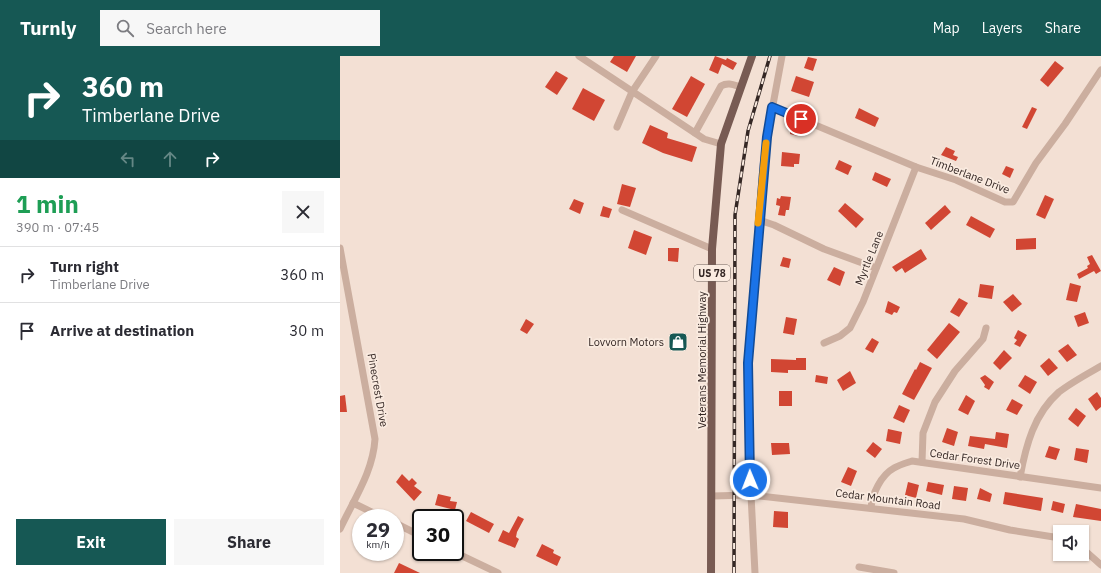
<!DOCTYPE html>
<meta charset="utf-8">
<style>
:root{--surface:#fff;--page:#f7f7f7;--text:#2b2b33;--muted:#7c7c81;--line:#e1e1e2;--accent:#165854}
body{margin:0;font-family:"IBM Plex Sans",sans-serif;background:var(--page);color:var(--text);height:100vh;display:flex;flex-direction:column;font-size:15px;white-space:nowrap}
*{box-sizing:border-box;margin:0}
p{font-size:13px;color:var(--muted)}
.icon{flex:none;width:22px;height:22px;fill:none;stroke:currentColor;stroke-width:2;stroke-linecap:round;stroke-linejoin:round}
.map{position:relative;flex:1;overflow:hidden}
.side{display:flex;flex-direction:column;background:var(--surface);width:340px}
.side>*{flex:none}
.top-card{background:#165854;color:#fff;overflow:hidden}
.tools{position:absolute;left:713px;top:469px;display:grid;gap:8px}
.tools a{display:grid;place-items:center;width:36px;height:36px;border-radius:0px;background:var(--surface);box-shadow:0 1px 3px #0004;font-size:20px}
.speed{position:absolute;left:12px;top:453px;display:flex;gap:8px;font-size:20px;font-weight:700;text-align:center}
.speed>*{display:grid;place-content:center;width:52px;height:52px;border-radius:50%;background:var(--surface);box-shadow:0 1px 3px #0004;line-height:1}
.speed small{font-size:10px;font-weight:400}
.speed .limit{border:2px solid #111;border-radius:6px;background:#fff;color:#111}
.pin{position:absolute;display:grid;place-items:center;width:34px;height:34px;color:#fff;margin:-17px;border:2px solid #fff;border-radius:50%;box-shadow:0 1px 4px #0007}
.me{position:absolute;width:44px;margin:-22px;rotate:359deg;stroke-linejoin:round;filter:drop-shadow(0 0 3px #0008)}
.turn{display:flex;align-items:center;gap:14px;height:84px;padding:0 16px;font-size:18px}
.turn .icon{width:52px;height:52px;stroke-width:2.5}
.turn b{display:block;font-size:28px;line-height:34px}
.lanes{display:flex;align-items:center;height:38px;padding:0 16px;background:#0003;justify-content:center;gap:20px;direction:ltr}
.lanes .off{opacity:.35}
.round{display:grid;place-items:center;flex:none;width:42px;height:42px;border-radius:0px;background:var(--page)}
.overview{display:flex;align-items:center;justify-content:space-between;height:68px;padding:0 16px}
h1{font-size:24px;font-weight:700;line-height:30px;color:#1e9e55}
.primary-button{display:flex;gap:8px;margin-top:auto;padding:8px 16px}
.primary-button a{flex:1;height:46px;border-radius:0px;background:var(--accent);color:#fff;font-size:16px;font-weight:700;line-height:46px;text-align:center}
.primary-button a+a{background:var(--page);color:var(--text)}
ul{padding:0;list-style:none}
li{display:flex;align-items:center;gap:12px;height:56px;padding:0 16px;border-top:1px solid var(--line)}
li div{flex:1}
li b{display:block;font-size:15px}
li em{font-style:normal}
header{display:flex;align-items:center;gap:24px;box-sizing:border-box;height:56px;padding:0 20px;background:var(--accent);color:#fff}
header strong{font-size:19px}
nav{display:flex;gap:22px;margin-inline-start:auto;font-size:14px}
.search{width:280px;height:36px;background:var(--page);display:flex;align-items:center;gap:10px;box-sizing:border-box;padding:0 14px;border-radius:0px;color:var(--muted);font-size:15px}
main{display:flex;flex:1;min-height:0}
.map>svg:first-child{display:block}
.building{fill:#d14633}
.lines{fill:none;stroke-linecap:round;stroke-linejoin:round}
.minor{stroke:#cbae9f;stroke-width:7}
.major{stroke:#785b53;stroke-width:8}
.rail-casing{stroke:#342724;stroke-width:3.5}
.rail{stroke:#faebe0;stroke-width:2;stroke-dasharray:6;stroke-linecap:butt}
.route-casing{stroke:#114b97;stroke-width:10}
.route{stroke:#1a73e8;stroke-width:7}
.slow{stroke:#f59e0b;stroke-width:7}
.labels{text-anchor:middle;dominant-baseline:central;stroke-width:3.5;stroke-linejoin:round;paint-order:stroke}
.shield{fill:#faebe0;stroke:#6f625c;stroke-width:1}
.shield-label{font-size:10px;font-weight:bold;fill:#342724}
.street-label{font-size:11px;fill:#342724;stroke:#faebe0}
.poi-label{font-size:11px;fill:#342724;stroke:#faebe0;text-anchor:end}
</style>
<header>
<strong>Turnly</strong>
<div class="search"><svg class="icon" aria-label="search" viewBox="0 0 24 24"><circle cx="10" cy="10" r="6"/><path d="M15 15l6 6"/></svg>Search here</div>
<nav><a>Map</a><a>Layers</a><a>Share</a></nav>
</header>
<main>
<section class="side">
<div class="top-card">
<div class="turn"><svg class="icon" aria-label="right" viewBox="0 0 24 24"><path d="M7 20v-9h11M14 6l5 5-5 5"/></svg><div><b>360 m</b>Timberlane Drive</div></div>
<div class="lanes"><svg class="icon off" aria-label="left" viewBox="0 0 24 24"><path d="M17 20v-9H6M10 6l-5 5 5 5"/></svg><svg class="icon off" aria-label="ahead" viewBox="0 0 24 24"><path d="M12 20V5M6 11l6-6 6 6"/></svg><svg class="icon" aria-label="right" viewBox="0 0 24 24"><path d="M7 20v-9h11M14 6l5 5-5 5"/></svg></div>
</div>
<div class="overview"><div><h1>1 min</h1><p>390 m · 07:45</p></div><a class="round"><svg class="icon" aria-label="close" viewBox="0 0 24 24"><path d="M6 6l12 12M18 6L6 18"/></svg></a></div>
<ul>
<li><svg class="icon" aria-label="right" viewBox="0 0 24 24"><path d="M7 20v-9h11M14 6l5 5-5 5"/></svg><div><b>Turn right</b><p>Timberlane Drive</p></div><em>360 m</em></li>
<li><svg class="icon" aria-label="arrive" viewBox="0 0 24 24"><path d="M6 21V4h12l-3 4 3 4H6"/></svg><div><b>Arrive at destination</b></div><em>30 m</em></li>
</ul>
<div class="primary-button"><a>Exit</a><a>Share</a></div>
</section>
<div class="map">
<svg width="761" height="517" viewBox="0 0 761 517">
<rect width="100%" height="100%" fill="#f3e0d4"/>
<g class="building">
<polygon points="274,0 296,0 287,16 270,6"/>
<polygon points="375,0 386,4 387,2 397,7 393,14 382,8 378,18 369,14"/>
<polygon points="468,1 477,3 473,15 464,12"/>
<polygon points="715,5 724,12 708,31 700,24"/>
<polygon points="216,15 228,22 217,39 205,31"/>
<polygon points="351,20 365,28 347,61 332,53"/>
<polygon points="456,20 474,26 469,41 451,35"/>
<polygon points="243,32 265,44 254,65 232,53"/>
<polygon points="692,51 697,53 687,73 682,71"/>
<polygon points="519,52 539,62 535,71 515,62"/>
<polygon points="452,65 460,68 458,80 450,78"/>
<polygon points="310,69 328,77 327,82 357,91 352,106 323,97 302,87"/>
<polygon points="606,91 615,95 613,99 618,101 616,105 601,99"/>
<polygon points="442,96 460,98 459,108 454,108 454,111 441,110"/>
<polygon points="499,104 512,110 508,119 495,113"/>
<polygon points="666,110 674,113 670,122 662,118"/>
<polygon points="535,116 551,123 547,131 532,124"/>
<polygon points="282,128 296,132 290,151 277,148"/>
<polygon points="705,139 714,143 705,163 696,159"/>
<polygon points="441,140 451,141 449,154 446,154 445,160 438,159 440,150 436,149 437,142 440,143"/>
<polygon points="234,143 244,147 240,158 229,153"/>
<polygon points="505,147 524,163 516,172 498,155"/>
<polygon points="605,149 611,156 591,174 585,167"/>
<polygon points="263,150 272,153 269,162 260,160"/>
<polygon points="631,160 655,173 650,182 626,169"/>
<polygon points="294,174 312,181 306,199 288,192"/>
<polygon points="696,182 696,193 676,194 676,183"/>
<polygon points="328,192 339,192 338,206 328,205"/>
<polygon points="581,193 587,203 565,217 562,212 556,216 552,211"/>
<polygon points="752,199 761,215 756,218 754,215 739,223 737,218 748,212 747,210 750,208 747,201"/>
<polygon points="443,201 451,203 449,212 440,210"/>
<polygon points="494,211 505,216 500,230 487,224"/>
<polygon points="730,227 741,230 737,246 726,244"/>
<polygon points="640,228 654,230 652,243 638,241"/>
<polygon points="673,238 682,248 672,256 663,246"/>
<polygon points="619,242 628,247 619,261 610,256"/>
<polygon points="548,245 560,251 557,257 554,256 552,259 545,256"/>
<polygon points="745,256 749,267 738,271 734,260"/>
<polygon points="446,261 457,263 454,279 443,277"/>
<polygon points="186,263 194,268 187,278 180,274"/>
<polygon points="609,267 620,276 597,303 587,294"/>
<polygon points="678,274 687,279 680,291 674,288 677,284 674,282"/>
<polygon points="330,279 344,279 344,291 329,291"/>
<polygon points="532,282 539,286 533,297 525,293"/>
<polygon points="728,288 737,299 727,306 718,295"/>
<polygon points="664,294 672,302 660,314 653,307"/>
<polygon points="456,302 466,302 466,314 448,314 448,317 431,316 431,303 456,304"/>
<polygon points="709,302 718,312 708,320 700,310"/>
<polygon points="580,306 592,312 574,344 562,338 575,313 576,314"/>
<polygon points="510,315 516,327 503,335 497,324"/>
<polygon points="476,319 488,321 487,328 475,326"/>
<polygon points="645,319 654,326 649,334 644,331 645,329 640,322"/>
<polygon points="685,319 697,326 690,338 678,330"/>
<rect x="439" y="335" width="13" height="15"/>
<polygon points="757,336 761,342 761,351 756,355 748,343"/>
<polygon points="5,339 7,356 0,356 0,340"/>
<polygon points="626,339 635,345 628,359 618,354"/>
<polygon points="672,343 683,349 677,359 666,354"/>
<polygon points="559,349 570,354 564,367 553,362"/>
<polygon points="736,352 746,360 738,371 728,363"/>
<polygon points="607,372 618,376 614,390 602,386"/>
<polygon points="548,373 562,376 560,388 546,385"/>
<polygon points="656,376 669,378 667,392 645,388 644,393 628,390 630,380 655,383"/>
<polygon points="533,386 542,393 535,402 526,395"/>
<polygon points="431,387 449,387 450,398 432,399"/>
<polygon points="709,390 720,393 716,404 705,401"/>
<polygon points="736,392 749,394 747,407 734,404"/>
<polygon points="508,411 517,415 511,430 501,426"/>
<polygon points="62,418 69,425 72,422 77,427 74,430 82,436 74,445 56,426"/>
<polygon points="568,426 579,429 576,442 565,439"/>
<polygon points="588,426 604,429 602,439 586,435"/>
<polygon points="614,430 628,432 626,445 612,443"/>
<polygon points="640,432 652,438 650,446 637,443"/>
<polygon points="665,436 703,442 701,455 663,448"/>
<polygon points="98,438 111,441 110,445 117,446 115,454 95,449"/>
<polygon points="713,445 725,448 723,457 711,454"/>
<polygon points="736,448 761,453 761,465 733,461"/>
<polygon points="434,455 448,456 448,472 433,471"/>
<polygon points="131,456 154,468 149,477 126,465"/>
<polygon points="178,460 184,463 177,476 176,481 179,483 175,492 158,485 163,474 169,477"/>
<polygon points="202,488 214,494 213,497 221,501 217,510 196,500"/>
<polygon points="59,507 80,517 54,517"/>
</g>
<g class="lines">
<g class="minor">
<polyline points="239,0 364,83 381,88"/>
<polyline points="432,51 576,111 616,124 665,146 673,146 696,107 725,68 761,14"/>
<polyline points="277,71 292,36 316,0"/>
<path d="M 355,77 L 381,30 C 388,26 394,29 401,31"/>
<polyline points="282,154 372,193"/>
<polyline points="419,164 434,169 484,193 536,212"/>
<path d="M 0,192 L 35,383 C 33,416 14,443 0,473"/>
<polyline points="484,287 500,280 510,272 523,246 576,111"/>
<polyline points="582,406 583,377 595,346 615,315 643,283 646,272"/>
<path d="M 680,421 C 686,389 694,358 719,336 C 732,326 747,318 761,310"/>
<polyline points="372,440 411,439 624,463 670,474 720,482"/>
<polyline points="13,447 44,462"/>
<path d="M 531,452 C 532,438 541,419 554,412 C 559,409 566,407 572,405 L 761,432"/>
<polyline points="55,467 81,480"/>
<polyline points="742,492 761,509"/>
<polyline points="114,496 158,517"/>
<polyline points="519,511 554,517"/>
<polyline points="415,517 411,439 408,307 423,110 427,81 442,0"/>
</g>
<polyline class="major" points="371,517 372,193 381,88 412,0"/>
<defs>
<polyline id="rail" points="394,517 395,159 408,75 430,0"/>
</defs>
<use href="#rail" class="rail-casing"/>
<use href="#rail" class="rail"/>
</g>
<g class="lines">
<defs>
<polyline id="route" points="410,424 408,307 427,81 432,51 461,63"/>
</defs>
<use href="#route" class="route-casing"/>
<use href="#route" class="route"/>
<polyline class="slow" points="418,167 426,87"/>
</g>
<defs>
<symbol id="shop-square" viewBox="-11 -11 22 22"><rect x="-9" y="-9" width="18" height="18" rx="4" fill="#165854" stroke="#faebe0"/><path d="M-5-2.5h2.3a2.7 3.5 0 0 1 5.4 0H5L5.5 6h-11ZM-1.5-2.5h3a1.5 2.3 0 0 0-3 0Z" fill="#fff"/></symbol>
</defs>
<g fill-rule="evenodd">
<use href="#shop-square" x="327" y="275" width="22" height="22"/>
</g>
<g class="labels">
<rect class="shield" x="354" y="209" width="36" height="16" rx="3"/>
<g class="shield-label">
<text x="372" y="217">US 78</text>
</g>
<g class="street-label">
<text transform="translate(630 119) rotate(21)">Timberlane Drive</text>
<text transform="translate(529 202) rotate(-68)">Myrtle Lane</text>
<text transform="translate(362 304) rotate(-90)">Veterans Memorial Highway</text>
<text transform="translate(38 334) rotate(80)">Pinecrest Drive</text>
<text transform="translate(635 403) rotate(8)">Cedar Forest Drive</text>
<text transform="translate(548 443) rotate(7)">Cedar Mountain Road</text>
</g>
<g class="poi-label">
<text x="324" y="286">Lovvorn Motors</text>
</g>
</g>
</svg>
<div class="tools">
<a><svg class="icon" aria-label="sound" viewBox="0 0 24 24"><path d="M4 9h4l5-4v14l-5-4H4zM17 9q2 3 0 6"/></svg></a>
</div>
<div class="speed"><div>29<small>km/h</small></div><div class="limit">30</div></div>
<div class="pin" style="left:461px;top:63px;background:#d93025"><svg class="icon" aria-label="arrive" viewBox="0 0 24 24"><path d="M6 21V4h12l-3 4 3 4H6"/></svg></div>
<svg class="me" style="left:410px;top:424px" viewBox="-20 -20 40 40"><circle r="17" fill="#1a73e8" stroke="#fff" stroke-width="3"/><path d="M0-11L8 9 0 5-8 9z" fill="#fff"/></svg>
</div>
</main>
